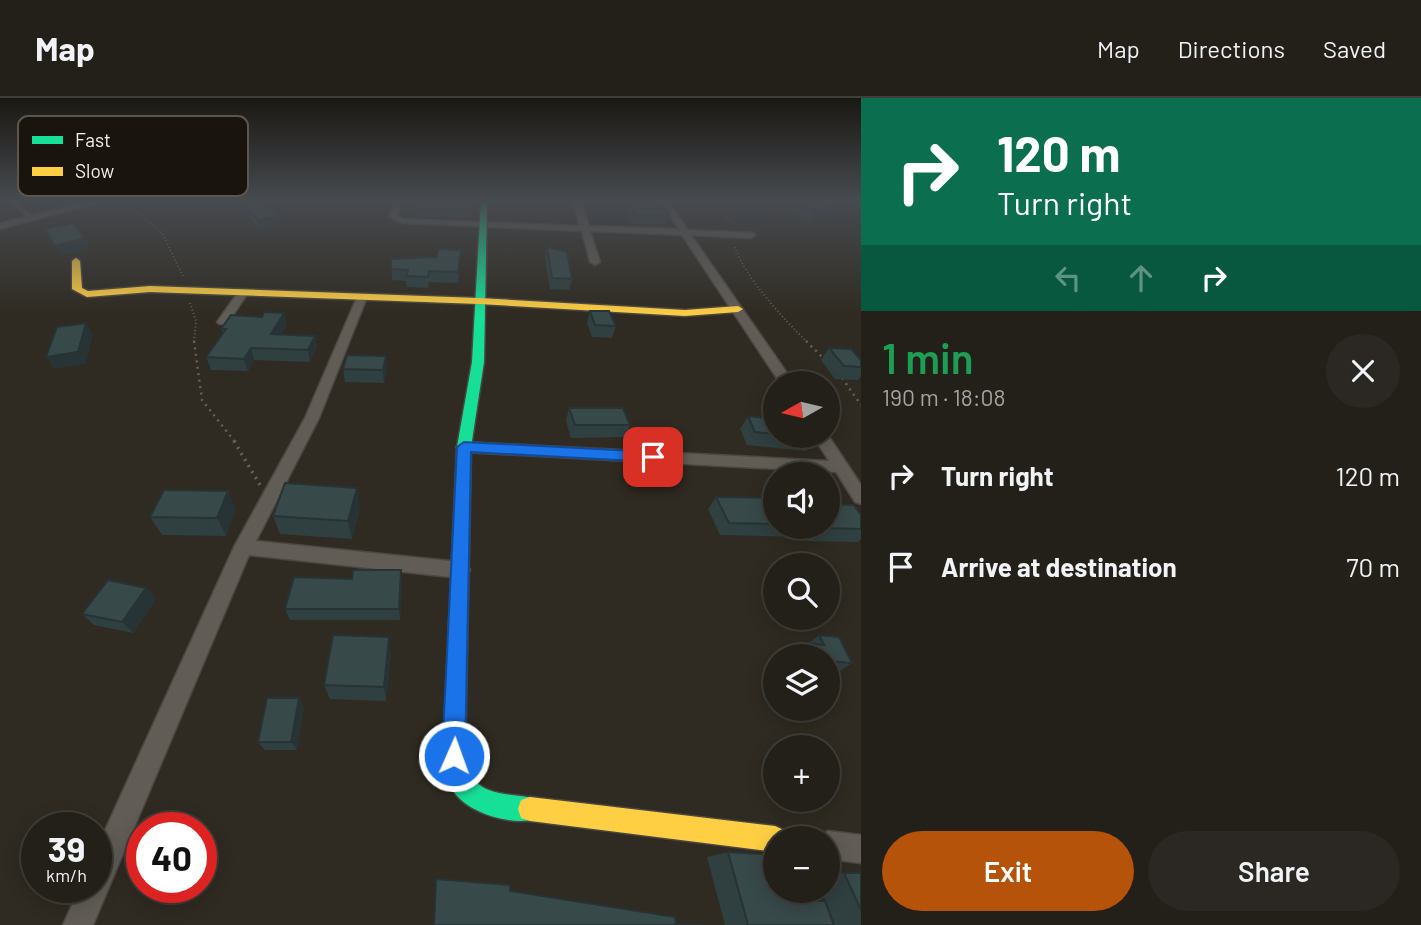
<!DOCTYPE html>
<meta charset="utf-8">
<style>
:root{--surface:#23201a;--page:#2b2823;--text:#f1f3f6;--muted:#a3a3a2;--line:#403e39;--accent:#b45309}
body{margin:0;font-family:Barlow,sans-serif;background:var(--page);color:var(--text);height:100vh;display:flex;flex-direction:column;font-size:26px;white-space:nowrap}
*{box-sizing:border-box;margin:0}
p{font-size:23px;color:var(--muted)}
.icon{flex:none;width:38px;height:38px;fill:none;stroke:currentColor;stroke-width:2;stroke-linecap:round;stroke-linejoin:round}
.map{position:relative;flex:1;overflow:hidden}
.drawer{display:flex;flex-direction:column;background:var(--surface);width:560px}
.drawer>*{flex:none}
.hud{background:#0b6e4f;color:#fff;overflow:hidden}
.needle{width:46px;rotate:262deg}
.controls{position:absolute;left:763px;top:273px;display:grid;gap:14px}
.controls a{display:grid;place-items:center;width:77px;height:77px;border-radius:50%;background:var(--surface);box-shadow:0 4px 18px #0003,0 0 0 2px var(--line);font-size:35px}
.speed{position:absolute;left:21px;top:714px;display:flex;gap:14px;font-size:35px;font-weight:700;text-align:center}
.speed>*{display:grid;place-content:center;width:91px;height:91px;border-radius:50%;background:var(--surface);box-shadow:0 4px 18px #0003,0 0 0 2px var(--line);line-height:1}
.speed small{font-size:18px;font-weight:400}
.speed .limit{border:10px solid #d22;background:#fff;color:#111}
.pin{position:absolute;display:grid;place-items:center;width:60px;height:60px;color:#fff;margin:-30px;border-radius:14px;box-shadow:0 4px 10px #0006}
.me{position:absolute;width:77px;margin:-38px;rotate:2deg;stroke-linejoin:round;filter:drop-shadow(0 0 5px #0008)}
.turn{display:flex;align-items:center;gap:24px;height:147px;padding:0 21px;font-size:32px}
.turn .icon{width:91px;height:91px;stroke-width:2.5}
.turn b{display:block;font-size:49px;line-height:60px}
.lanes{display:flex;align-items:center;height:66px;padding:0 21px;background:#0003;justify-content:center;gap:35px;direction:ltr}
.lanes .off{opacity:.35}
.round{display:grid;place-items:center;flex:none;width:74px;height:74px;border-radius:37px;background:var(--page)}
.overview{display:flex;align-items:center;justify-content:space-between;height:119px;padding:0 21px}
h1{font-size:42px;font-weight:600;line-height:52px;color:#1e9e55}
.primary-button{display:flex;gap:14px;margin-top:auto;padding:14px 21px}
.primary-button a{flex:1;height:80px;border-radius:42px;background:var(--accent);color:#fff;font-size:28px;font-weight:600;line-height:80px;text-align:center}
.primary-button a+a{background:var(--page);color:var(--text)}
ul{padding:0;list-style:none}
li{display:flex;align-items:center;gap:21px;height:91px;padding:0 21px}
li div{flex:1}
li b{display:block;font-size:26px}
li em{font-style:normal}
header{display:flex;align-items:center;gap:42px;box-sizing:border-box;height:98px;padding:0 35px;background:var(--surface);border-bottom:2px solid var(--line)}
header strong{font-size:33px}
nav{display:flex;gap:38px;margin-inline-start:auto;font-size:24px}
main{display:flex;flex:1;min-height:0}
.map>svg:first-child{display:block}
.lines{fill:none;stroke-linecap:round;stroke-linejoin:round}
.lane-casing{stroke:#4c4740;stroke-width:3}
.street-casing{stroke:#4c4740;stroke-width:3}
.fast-casing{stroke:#4c4740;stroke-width:3}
.slow-casing{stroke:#4c4740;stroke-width:3}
.path-far2{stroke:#64615a;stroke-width:2;stroke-dasharray:1 2.5;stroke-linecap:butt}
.path-far1{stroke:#64615a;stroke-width:2.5;stroke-dasharray:2 4.5;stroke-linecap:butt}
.path{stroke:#64615a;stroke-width:3.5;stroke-dasharray:2 5;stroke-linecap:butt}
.lane{fill:#615d56;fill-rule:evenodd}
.street{fill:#615d56;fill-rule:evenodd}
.fast{fill:#16e098;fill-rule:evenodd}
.slow{fill:#ffcf43;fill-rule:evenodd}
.wall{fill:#303f40}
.shaded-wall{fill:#273334}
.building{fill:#38494a;stroke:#273334;stroke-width:2}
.route{fill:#1a73e8;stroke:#114b97;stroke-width:2}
.key{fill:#19150e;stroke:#5b574f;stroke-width:2}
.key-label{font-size:19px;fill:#f6f0e6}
</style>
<header>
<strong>Map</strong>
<nav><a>Map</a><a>Directions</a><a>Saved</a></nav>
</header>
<main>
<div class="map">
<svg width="861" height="827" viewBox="0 0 861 827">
<rect width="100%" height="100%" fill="#2f2b22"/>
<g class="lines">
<defs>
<polygon id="lane" points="8,102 12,102 33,119 33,121 31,121"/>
<g id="street">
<polygon points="96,102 108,102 0,131 0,125"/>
<polygon points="394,102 402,102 397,118 404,121 580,128 573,102 581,102 589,128 679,131 659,102 667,102 688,132 754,135 755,137 751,140 691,137 794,285 780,285 682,137 590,133 600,164 595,167 590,164 582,133 403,125 389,119"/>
<polygon points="239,193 248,195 227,226 219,226 217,224"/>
<polygon points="358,197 367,199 319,320 256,443 460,464 467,466 470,472 467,478 460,480 249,457 93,827 63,827 80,789 96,789 96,752 234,449 305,320"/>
<polygon points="828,337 861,387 861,406 855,404 836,374 464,354 456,349 464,344 829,363 813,338"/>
<polygon points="828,733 861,737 861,765 828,761 828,740 817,740"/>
</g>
<path id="fast" d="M 481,102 L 487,102 L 484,264 L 471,349 L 465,658 C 467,664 469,674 472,679 C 487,701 517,694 539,702 L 542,711 L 539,720 C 515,729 469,716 454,694 C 448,685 446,669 443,658 L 457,349 L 472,264 Z"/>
<g id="slow">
<polygon points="76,160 80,163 82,190 88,193 150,188 479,200 685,212 738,208 743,211 738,214 685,218 479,206 150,194 87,199 72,191 72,163"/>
<polygon points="530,699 775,728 784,732 787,740 775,740 775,754 530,723 521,720 518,711 521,702"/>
</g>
</defs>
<use href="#lane" class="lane-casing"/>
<use href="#street" class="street-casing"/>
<use href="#fast" class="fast-casing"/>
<use href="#slow" class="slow-casing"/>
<g class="path-far2">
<polyline points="123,102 162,135 184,180"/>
<polyline points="725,102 723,113 730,124"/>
<path d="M 735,149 C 745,180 784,221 808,245"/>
<polyline points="190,205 196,223 194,245"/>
</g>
<g class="path-far1">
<polyline points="194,243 202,302 235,344"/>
<polyline points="806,243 825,262"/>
<polyline points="842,280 861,307"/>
</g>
<polyline class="path" points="234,343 260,387"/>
<use href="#lane" class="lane"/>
<use href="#street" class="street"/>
<use href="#fast" class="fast"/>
<use href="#slow" class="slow"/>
</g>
<g class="wall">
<polygon points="184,102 263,102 275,107 277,116 276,116 277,118 279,127 260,131 236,107 207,115 185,104"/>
<polygon points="403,102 474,102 468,102 472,112 472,120 415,119 415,114 401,113 401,105"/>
<polygon points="540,102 575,102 573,113 543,113"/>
<polygon points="582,102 659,102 669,117 666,126 633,126 626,114 587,114"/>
<polygon points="719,102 849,102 852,114 810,122 782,111 729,119 728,112"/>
<polygon points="547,149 572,181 569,192 550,191 545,160"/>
<polygon points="391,161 460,162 458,185 429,184 428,190 407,189 406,183 392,182"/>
<polygon points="590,213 616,228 612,240 592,239 587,225"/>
<polygon points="287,227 281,236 315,238 317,249 310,264 254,262 248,273 211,272 206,259 223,236 221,231"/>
<polygon points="829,250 861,262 861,278 858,282 835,281 821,262"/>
<polygon points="386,258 387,270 384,285 345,284 343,271"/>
<polygon points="569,310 630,327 625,339 571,340 566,323"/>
<polygon points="748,318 775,321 775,338 815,338 816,340 806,353 747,347 740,331"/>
<polygon points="716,399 775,400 775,429 828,429 861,417 861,441 858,444 808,443 805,439 720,437 708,411"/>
<polygon points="360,409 352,441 280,436 273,418"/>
<polygon points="236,411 226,438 162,437 150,419"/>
<polygon points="402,484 400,522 290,522 285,511"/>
<polygon points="146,490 156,501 133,535 94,527 82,516"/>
<polygon points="819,537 852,565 837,575 828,575 828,558 785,558 784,555 797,544 809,545"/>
<polygon points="391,555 386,603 330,601 324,587"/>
<polygon points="304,609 297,652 265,652 258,644"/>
<polygon points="728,754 814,803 834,827 725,827 707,759"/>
<polygon points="844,775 861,775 861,827 835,827 821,793 828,793 828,777"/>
</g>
<g class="shaded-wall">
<polygon points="220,102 235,102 236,107 207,115 205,106"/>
<polygon points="787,102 782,111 729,119 733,109"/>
<polygon points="858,105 852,114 810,122 815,112"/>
<polygon points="275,107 277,116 270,118 268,109"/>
<polygon points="277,118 279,127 260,131 258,122"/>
<polygon points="84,140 89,150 61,158 55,148"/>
<polygon points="284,215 287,227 274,247 271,236"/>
<polygon points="86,225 93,236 86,266 54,271 46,259"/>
<polygon points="315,238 317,249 310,264 308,252"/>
<polygon points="251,250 254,262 248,273 244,261"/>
<polygon points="386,258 387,270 384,285 383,272"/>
<polygon points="357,390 360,409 352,441 348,423"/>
<polygon points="228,393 236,411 226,438 217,420"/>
<polygon points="401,472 402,484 400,522 399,511"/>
<polygon points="146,490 156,501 133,535 122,524"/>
<polygon points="389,539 391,555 386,603 384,589"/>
<polygon points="299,600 304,609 297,652 291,644"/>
</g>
<g class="building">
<polygon points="196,102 220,102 205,106"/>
<polygon points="238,102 263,102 275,107 268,109 277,118 258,122"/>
<polygon points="403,102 468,102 472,112 415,111 419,106 401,105"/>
<polygon points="544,102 575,102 575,104 545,104"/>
<polygon points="588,102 659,102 669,117 636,117 628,105 589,104"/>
<polygon points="731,102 787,102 733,109"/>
<polygon points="787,102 849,102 858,105 815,112"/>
<polygon points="73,125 84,140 55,148 45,131"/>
<polygon points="547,149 567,154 572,181 552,180"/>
<polygon points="438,151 461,152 458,174 429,173 428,179 406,178 408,172 391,171 391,161 436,159"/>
<polygon points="590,213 609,213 616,228 595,227"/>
<polygon points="264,214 284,215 271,236 315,238 308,252 251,250 244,261 206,259 226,231 221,231 231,217 262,219"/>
<polygon points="86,225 78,254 46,259 57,229"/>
<polygon points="829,250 851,251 861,262 861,269 844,268"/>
<polygon points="347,257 386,258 383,272 343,271"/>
<polygon points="569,310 623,310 630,327 575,327"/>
<polygon points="748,318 775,321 775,336 755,334"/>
<polygon points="792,338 815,338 816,340"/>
<polygon points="285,385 357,390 348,423 273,418"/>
<polygon points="164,392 228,393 217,420 150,419"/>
<polygon points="716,399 775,400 775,426 729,425"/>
<polygon points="828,406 854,407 861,417 861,431 819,430 818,429 828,429"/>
<polygon points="353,472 401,472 399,511 285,511 294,479 352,481"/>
<polygon points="108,482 146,490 122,524 82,516"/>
<polygon points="333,537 389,539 384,589 324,587"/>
<polygon points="819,537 839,539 852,565 828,563 828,558 803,558 797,544 824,547"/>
<polygon points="267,600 299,600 291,644 258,644"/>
<polygon points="728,754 775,757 775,793 811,793 814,803 825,803 834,827 748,827"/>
<polygon points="844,775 861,775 861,812"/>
<polygon points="436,781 510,787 510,793 675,819 676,826 702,827 434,827"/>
</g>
<linearGradient id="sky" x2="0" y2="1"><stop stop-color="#1a1813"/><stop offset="0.47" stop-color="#474a4f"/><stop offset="1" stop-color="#474a4f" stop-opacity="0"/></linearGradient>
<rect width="861" height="218" fill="url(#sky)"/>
<polygon class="route" points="464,344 653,354 660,359 653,364 471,354 465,658 462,666 454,669 446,666 442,658 457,349"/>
<rect x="18" y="18" width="230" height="80" rx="10" class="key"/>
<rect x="32" y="38" width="31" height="8" fill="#16e098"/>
<rect x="32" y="69" width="31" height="9" fill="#ffcf43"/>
<g class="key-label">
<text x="75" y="49">Fast</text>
<text x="75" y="80">Slow</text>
</g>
</svg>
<div class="controls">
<a><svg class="needle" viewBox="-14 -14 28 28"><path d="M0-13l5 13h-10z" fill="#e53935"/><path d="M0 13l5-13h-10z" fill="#a3a3a2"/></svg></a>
<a><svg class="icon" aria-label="sound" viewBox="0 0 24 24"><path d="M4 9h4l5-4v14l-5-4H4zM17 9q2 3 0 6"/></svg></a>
<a><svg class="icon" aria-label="search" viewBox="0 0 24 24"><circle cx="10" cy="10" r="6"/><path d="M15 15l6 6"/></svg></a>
<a><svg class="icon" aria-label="layers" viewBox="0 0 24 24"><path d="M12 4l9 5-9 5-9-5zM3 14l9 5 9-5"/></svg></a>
<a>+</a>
<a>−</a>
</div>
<div class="speed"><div>39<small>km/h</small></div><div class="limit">40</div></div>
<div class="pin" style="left:653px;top:359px;background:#d93025"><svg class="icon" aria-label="arrive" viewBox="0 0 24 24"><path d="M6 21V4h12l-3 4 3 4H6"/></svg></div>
<svg class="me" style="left:454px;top:658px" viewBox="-20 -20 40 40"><circle r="17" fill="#1a73e8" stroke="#fff" stroke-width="3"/><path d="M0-11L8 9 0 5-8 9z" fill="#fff"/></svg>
</div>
<section class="drawer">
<div class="hud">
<div class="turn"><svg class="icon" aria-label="right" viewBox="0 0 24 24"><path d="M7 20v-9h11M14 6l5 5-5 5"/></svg><div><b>120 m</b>Turn right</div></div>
<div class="lanes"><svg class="icon off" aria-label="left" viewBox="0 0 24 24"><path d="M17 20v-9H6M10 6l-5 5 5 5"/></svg><svg class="icon off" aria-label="ahead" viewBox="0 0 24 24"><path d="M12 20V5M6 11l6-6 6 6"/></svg><svg class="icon" aria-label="right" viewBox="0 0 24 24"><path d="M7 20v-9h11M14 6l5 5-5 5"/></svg></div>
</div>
<div class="overview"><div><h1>1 min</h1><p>190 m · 18:08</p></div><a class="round"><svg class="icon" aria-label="close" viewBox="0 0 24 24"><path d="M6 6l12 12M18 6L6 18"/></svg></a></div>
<ul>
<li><svg class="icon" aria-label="right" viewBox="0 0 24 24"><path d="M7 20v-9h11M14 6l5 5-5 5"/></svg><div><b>Turn right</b></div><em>120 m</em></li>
<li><svg class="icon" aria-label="arrive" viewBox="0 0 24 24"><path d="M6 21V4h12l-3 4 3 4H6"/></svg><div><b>Arrive at destination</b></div><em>70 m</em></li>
</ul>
<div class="primary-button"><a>Exit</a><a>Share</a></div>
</section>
</main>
